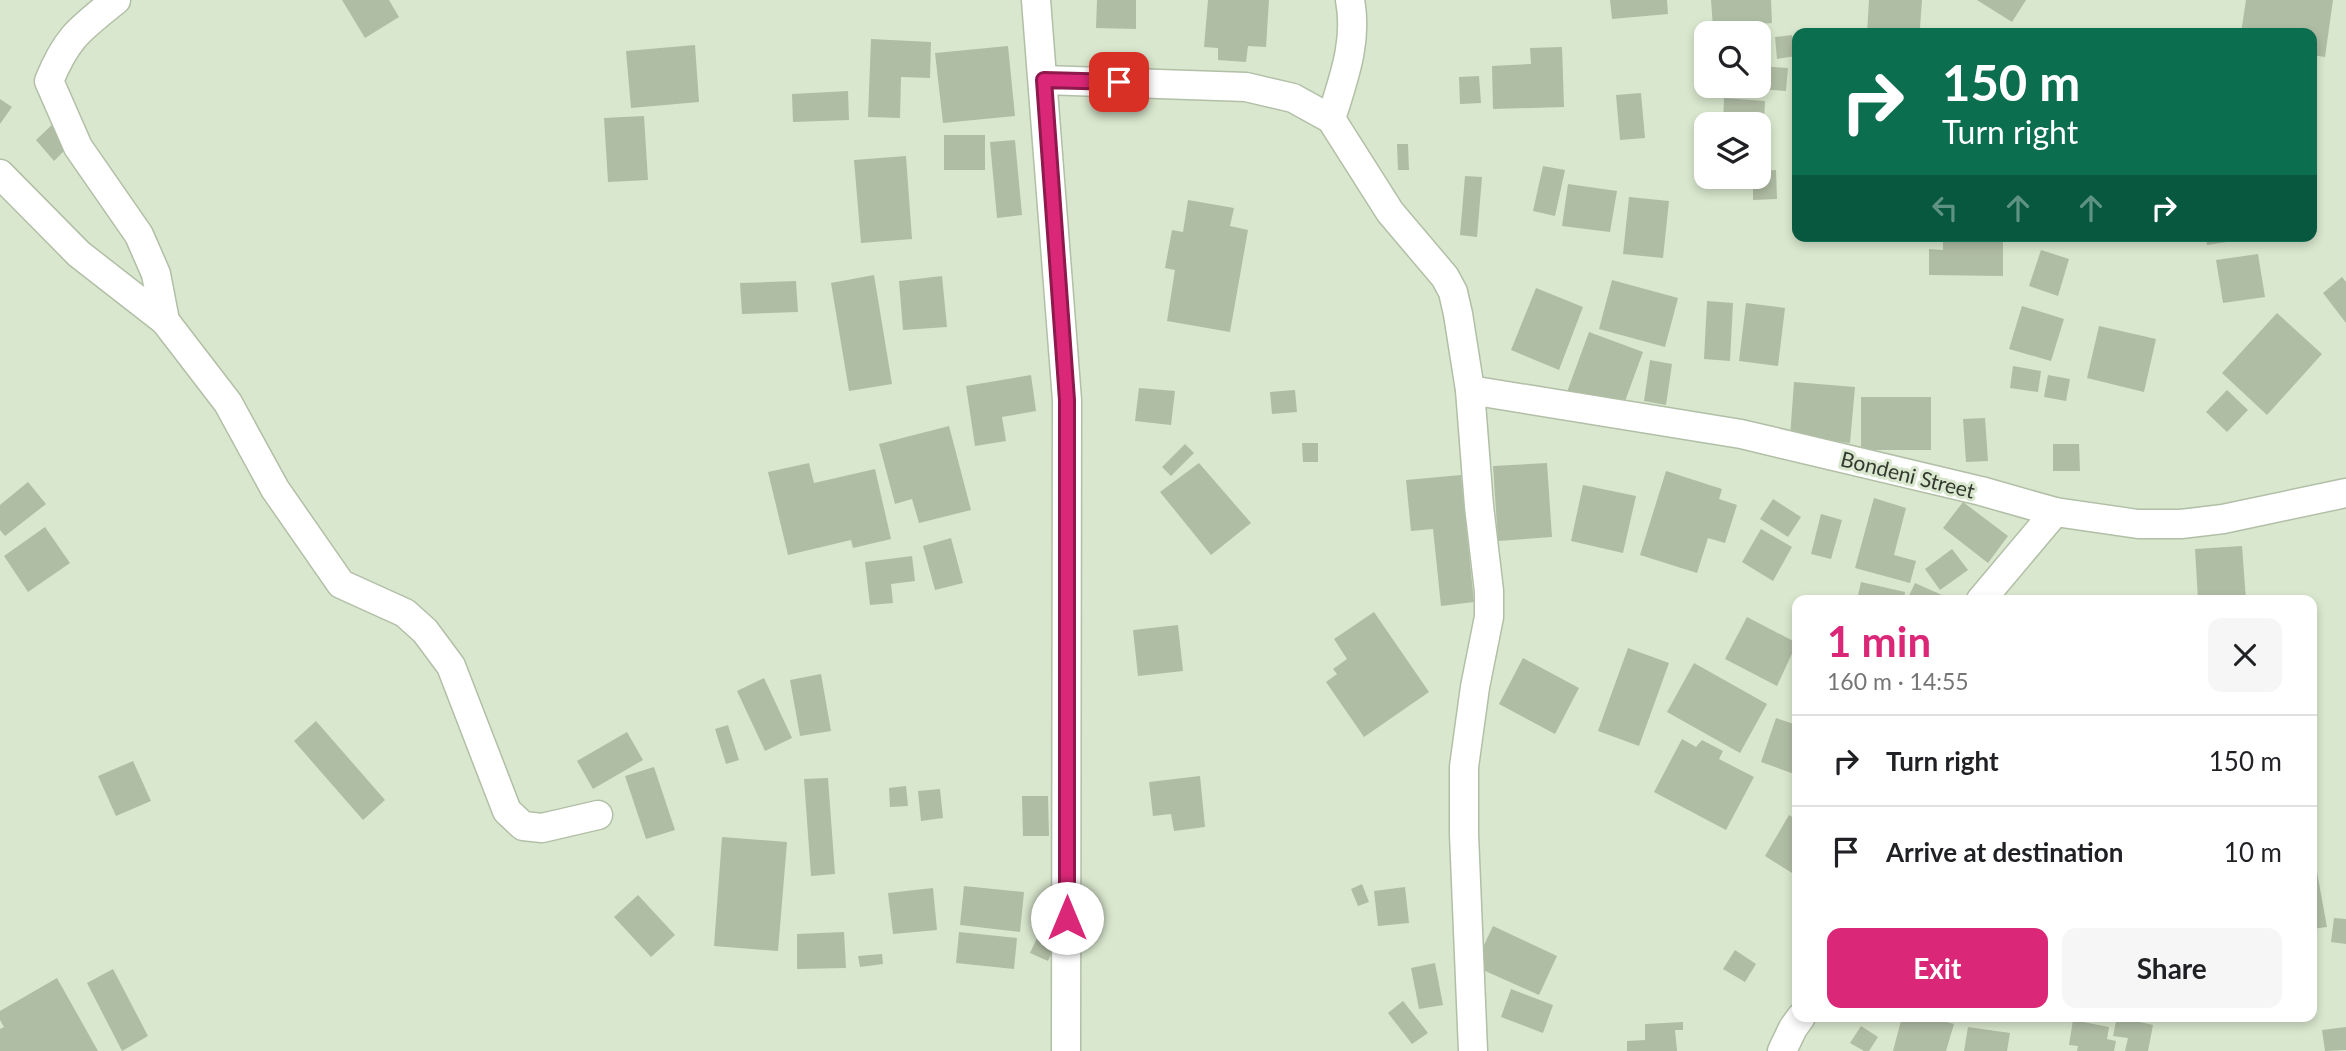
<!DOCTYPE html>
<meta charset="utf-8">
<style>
:root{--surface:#fff;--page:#f6f6f6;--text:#202124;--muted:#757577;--line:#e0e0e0;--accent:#db2777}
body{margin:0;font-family:Lato,sans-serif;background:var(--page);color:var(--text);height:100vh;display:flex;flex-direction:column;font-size:26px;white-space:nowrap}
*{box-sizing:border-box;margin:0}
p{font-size:23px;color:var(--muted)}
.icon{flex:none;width:38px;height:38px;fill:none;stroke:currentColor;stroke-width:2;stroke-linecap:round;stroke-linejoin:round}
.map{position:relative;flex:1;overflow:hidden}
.details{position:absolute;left:1792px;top:595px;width:525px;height:427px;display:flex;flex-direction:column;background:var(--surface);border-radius:14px;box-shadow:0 4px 10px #0003}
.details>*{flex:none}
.guide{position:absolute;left:1792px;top:28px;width:525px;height:214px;border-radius:14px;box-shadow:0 4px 10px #0003;background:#0b6e4f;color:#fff;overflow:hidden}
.fabs{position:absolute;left:1694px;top:21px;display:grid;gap:14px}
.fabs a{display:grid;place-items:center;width:77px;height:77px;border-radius:14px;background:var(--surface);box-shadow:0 4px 10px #0003;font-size:35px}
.pin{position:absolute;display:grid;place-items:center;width:60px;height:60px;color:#fff;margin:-30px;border-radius:14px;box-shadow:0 4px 10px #0006}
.me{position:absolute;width:77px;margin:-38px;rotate:0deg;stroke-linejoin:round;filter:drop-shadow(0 0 5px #0008)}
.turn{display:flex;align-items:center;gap:24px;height:147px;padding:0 35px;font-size:32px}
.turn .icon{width:91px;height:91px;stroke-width:2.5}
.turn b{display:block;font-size:49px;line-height:60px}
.lanes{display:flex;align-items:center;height:66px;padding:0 35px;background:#0003;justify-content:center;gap:35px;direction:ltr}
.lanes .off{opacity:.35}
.round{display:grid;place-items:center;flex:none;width:74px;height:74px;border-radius:14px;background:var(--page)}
.head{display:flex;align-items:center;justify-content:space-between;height:119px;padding:0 35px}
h1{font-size:42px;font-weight:700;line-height:52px;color:var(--accent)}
.button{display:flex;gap:14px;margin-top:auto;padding:14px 35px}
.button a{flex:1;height:80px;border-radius:14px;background:var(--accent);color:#fff;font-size:28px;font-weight:700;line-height:80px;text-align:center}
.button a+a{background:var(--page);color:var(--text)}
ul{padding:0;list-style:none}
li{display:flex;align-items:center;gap:21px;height:91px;padding:0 35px;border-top:2px solid var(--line)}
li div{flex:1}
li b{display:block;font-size:26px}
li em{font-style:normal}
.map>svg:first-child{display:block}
.building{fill:#b0bda5}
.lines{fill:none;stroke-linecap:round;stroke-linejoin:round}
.minor-casing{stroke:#b2bfa7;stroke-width:31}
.minor{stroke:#fff;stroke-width:28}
.route-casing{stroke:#8e194d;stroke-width:18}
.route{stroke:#db2777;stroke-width:12}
.labels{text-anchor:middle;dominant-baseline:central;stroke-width:6;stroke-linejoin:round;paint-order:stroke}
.street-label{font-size:21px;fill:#33382f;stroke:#d9e7ce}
</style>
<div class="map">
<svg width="2346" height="1051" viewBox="0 0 2346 1051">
<rect width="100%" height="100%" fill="#d9e7ce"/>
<g class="building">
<polygon points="342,0 389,0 399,17 365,38"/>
<polygon points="1097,0 1136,0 1136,29 1096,28"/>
<polygon points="1208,0 1269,0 1266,47 1248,46 1246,62 1218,60 1218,48 1204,47"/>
<polygon points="1610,0 1667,0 1668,14 1612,19"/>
<polygon points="1711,0 1771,0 1772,23 1713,28"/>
<polygon points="1869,0 1922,0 1920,28 1912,28 1912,33 1867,33"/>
<polygon points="1977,0 2026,0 2012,22"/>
<polygon points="2246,0 2333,0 2325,57 2312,55 2312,33 2241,33"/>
<polygon points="1792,35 1796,56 1777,59 1775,37"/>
<polygon points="871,39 931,42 930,78 901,77 900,118 868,117"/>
<polygon points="695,45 699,102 631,108 626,51"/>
<polygon points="1008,46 1015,116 943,123 935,53"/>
<polygon points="1562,47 1564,107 1493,109 1492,66 1531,64 1530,48"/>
<polygon points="1759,66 1788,68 1786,91 1742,88 1742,86 1759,86"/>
<polygon points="1479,76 1481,103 1460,104 1459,77"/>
<polygon points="848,91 849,120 793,122 792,94"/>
<polygon points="1641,93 1645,138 1620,140 1616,95"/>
<polygon points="1724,98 1765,101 1762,160 1759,160 1759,124 1723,124"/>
<polygon points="0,99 12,107 0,124"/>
<polygon points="644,116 648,180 608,182 604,118"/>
<polygon points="54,123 72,143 54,161 36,140"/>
<rect x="944" y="135" width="41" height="35"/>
<polygon points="1015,140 1022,215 997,218 990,142"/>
<polygon points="1397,144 1408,144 1409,170 1398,170"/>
<polygon points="906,156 912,239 861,243 854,160"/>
<polygon points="1543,166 1565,170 1555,216 1533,211"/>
<polygon points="1776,170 1777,199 1753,200 1753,177 1759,177 1759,171"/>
<polygon points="1465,176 1482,177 1477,237 1460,235"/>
<polygon points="1568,184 1617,191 1610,232 1562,226"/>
<polygon points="1629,197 1669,201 1663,258 1623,254"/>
<polygon points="1188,200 1234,208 1230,226 1248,230 1230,332 1167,321 1175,270 1165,268 1172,230 1183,232"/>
<polygon points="1943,236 2003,236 2003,276 1929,275 1929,249 1943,250"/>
<polygon points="2206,236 2232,236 2233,241 2207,245"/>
<polygon points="2041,250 2069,259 2058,296 2029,286"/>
<polygon points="2258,254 2265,297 2223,303 2216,260"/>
<polygon points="874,275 892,384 849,391 831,283"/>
<polygon points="942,276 947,327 903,330 899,281"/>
<polygon points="2342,277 2346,282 2346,323 2323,293"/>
<polygon points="1612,280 1678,298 1665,347 1599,329"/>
<polygon points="796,281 798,312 742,314 740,283"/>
<polygon points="1536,288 1583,307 1559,370 1511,350"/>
<polygon points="1707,301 1733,303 1730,361 1704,359"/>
<polygon points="1746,303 1785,308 1778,366 1739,361"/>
<polygon points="2022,306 2064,319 2051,361 2009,349"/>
<polygon points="2277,313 2322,354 2267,415 2222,373"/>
<polygon points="2099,326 2156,339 2144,392 2087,378"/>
<polygon points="1589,332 1643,352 1621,412 1567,392"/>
<polygon points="1650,360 1672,364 1666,405 1644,401"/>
<polygon points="2013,366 2041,371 2038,392 2010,388"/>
<polygon points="1031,375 1036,411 1002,417 1006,441 975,446 966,386"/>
<polygon points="2048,375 2070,379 2066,401 2044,397"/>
<polygon points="1794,382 1855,387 1850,443 1790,437"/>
<polygon points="1139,388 1175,391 1171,425 1135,421"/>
<polygon points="1295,390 1297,412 1272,414 1270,392"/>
<polygon points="2227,390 2248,410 2227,432 2206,412"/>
<rect x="1861" y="397" width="70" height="53"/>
<polygon points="1985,418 1988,461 1966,462 1963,419"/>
<polygon points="949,426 971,510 919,523 912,499 895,504 879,444"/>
<polygon points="1302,443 1318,443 1318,462 1303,462"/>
<polygon points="1185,444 1194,453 1171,476 1162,467"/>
<polygon points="2053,444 2079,444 2080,471 2053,471"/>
<polygon points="809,463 814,483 875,469 891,539 853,548 851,540 788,555 768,472"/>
<polygon points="1199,463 1251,523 1211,555 1160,492"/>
<polygon points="1547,463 1552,537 1498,541 1493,466"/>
<polygon points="1666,471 1722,489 1719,499 1737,505 1725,543 1708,538 1697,573 1640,555"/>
<polygon points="1461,475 1474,602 1441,606 1433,529 1411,531 1406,480"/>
<polygon points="28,482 46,504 5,536 0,530 0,505"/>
<polygon points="1583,485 1636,496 1623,553 1571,541"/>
<polygon points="1874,498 1906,508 1894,555 1916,561 1910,583 1855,568"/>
<polygon points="1773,499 1801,517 1788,537 1760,519"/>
<polygon points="1963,502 2008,536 1988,563 1943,528"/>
<polygon points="1821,514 1842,520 1831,559 1811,554"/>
<polygon points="45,527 70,563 28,592 4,556"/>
<polygon points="1761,529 1792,547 1773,581 1742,562"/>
<polygon points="951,538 963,583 935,590 923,546"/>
<polygon points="2242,546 2246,600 2198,600 2195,549"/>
<polygon points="1952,549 1968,570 1940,590 1925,569"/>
<polygon points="912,556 915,581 891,584 893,603 870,605 865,562"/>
<polygon points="1861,582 1905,592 1904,600 1857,600"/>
<polygon points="1915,583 1953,600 1907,600"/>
<polygon points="1374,612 1429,692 1364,737 1326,682 1337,674 1333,669 1347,659 1334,639"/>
<polygon points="1747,617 1797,643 1777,686 1725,659"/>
<polygon points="1178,625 1183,671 1138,676 1133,630"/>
<polygon points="1628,648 1669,663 1639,746 1598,731"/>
<polygon points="1523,658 1579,688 1555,734 1499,704"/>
<polygon points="1694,663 1767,704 1740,753 1667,712"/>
<polygon points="821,674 831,731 800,736 790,680"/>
<polygon points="764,678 792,738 765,751 737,691"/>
<polygon points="1776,718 1797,725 1797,775 1761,762"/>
<polygon points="316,721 385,800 363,820 294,741"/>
<polygon points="728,725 739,760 726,764 715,729"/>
<polygon points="627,732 643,760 593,789 577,761"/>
<polygon points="1682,739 1696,747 1702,740 1723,751 1719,759 1754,777 1726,830 1654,792"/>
<polygon points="133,761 151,801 116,816 98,776"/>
<polygon points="654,767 675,830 646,839 625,776"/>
<polygon points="1200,776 1205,827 1174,831 1171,814 1153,816 1149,782"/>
<polygon points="828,778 835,874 811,876 804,779"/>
<polygon points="906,786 908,806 890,807 889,788"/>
<polygon points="940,789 943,818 921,821 918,791"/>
<polygon points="1022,796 1048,796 1049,836 1023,836"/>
<polygon points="1789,815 1797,820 1797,876 1765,856"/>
<polygon points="722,837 787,842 778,951 714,946"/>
<polygon points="2317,872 2327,927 2312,929 2312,873"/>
<polygon points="1362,884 1369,902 1358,906 1351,889"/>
<polygon points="964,886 1024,892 1020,932 960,925"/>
<polygon points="1405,887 1409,923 1378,926 1374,891"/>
<polygon points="933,888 937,930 893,934 888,893"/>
<polygon points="638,895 675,935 651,957 614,917"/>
<polygon points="2334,918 2346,919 2346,944 2331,942"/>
<polygon points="1493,926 1557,956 1539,995 1474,966"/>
<polygon points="844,932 846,968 797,969 797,934"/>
<polygon points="959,932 1017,938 1014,969 956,963"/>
<polygon points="1037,938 1055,946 1048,961 1030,953"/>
<polygon points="1735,950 1756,964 1745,982 1723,969"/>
<polygon points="882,954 883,964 860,967 858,956"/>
<polygon points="1435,963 1443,1005 1419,1009 1411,968"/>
<polygon points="113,969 148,1036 122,1051 87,983"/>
<polygon points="57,978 98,1051 0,1051 0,1029 4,1027 0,1020 0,1011"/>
<polygon points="1511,989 1553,1005 1543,1033 1501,1017"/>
<polygon points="1403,1001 1428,1033 1412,1044 1388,1013"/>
<polygon points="1902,1017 1927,1017 1954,1024 1946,1051 1893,1051"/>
<polygon points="2117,1017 2153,1025 2148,1051 2125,1051 2128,1038 2113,1036"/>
<polygon points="2073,1020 2109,1027 2107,1039 2116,1041 2114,1051 2077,1051 2078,1046 2069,1045"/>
<polygon points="1683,1022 1683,1030 1675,1030 1677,1051 1627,1051 1627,1041 1645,1040 1645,1024"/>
<polygon points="1861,1026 1878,1037 1869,1051 1864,1051 1850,1043"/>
<polygon points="1968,1027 2010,1033 2007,1051 1964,1051"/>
<polygon points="2346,1027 2346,1050 2325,1051 2322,1030"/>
</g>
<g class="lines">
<defs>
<g id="minor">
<path d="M 116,0 C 80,29 67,37 49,81 L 78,147 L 139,235 L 156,274 L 165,321"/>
<polyline points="1036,0 1067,400 1066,1051"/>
<polyline points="1044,80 1246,87 1293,98 1331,119 1390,212 1445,277 1453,292 1458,314 1470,390 1479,506 1489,591 1489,617 1475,687 1464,767 1464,834 1473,1051"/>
<path d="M 1331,119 C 1343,80 1358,42 1350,0"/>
<polyline points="0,174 79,254 165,321 228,403 275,489 341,584 405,613 425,631 451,666 507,811 523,826 542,828 598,815"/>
<polyline points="1470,390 1741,434 1981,491 2055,512 2138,524 2181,524 2223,519 2346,493"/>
<polyline points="1981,600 2055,512"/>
<polyline points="1782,1051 1793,1028 1801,1017"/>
</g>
</defs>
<use href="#minor" class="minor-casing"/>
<use href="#minor" class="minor"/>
</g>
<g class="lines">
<defs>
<polyline id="route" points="1067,918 1067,400 1044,80 1119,82"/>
</defs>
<use href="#route" class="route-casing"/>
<use href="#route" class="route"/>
</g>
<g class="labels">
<g class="street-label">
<text transform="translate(1908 474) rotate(14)">Bondeni Street</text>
</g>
</g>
</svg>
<div class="fabs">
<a><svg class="icon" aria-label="search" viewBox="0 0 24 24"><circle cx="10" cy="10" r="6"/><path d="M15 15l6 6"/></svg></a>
<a><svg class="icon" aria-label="layers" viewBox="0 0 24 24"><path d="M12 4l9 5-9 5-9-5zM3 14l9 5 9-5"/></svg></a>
</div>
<div class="pin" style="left:1119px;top:82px;background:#d93025"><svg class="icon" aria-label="arrive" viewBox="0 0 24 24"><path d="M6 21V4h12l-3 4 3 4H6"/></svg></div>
<svg class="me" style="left:1067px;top:918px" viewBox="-20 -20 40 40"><circle r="19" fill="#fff"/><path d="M0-13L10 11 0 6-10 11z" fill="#db2777"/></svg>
<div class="guide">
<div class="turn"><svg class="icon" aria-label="right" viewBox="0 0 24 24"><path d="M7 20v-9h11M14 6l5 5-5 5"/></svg><div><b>150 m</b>Turn right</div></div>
<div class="lanes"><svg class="icon off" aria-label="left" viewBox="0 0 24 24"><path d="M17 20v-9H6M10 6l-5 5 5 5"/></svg><svg class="icon off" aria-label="ahead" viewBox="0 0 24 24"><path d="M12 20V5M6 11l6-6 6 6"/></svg><svg class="icon off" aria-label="ahead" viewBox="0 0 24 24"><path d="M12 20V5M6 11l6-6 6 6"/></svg><svg class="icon" aria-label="right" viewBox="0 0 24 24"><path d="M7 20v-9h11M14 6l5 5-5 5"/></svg></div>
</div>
<section class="details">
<div class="head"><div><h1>1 min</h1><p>160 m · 14:55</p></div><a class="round"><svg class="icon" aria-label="close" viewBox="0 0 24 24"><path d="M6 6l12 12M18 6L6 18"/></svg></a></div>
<ul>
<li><svg class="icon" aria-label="right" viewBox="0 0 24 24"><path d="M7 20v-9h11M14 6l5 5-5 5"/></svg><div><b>Turn right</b></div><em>150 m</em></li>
<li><svg class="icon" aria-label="arrive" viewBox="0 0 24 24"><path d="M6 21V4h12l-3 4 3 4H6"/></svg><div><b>Arrive at destination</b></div><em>10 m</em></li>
</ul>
<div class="button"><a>Exit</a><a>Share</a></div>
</section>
</div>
